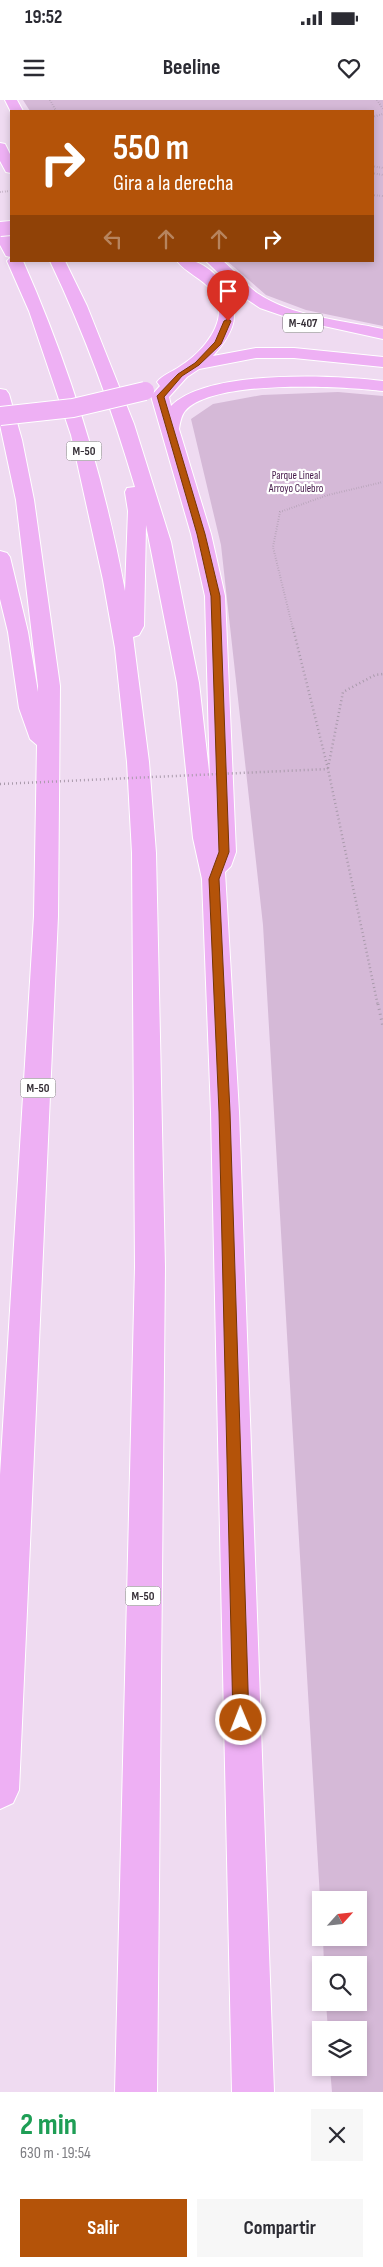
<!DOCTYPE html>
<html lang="es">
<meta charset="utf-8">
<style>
:root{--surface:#fff;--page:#f7f7f7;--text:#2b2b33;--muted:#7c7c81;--accent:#b45309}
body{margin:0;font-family:"Sofia Sans Condensed",sans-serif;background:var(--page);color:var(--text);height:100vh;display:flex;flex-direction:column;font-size:19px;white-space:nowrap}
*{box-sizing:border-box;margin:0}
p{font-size:16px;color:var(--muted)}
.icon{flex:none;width:28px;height:28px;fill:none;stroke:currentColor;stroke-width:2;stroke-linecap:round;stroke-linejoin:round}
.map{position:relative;height:1992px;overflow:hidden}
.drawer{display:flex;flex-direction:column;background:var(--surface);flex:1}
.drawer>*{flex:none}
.guide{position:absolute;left:10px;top:10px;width:364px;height:152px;border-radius:0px;box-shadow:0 2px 8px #0003;background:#b45309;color:#fff;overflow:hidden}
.needle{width:32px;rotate:63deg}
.fabs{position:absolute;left:312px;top:1791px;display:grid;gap:10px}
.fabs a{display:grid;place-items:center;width:55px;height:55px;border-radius:0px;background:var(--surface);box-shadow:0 2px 8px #0003;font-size:25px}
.pin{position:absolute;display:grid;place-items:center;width:42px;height:42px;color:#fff;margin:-51px -21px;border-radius:50% 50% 50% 0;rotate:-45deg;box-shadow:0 0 5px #0007}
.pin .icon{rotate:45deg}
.me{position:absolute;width:55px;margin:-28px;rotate:359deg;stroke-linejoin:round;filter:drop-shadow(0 0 4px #0008)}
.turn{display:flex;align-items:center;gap:18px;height:105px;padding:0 20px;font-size:22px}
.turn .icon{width:65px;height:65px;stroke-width:2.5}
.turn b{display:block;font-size:35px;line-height:42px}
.lanes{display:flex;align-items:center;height:48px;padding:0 20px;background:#0003;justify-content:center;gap:25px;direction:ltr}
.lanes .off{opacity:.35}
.round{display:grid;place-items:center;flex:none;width:52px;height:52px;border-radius:0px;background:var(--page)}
.overview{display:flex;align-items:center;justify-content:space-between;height:85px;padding:0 20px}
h1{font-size:30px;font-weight:700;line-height:38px;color:#1e9e55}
.cta{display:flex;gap:10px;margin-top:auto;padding:10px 20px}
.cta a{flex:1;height:58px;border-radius:0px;background:var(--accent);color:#fff;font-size:20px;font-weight:700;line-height:58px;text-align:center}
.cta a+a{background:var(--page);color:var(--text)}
.status{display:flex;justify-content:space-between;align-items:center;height:35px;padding:0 25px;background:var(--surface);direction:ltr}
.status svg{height:14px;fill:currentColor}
header{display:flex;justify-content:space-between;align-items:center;height:65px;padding:0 20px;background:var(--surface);font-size:22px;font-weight:700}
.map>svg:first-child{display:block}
.green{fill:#d5b9d7}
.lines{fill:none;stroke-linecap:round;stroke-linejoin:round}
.highway-casing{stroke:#fff;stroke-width:2}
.path-far2{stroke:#a99aab;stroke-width:2;stroke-dasharray:0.5 2;stroke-linecap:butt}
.path-far1{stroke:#a99aab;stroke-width:2.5;stroke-dasharray:1 3;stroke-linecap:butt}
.path{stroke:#a99aab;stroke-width:3;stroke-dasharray:1 4;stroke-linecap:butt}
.highway{fill:#eeb0f4;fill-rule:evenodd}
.highway-bridge-far1-casing{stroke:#fff;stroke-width:16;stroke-linecap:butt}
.highway-bridge-casing{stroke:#fff;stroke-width:20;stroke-linecap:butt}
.path-bridge{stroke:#a99aab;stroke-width:2.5;stroke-dasharray:1 3;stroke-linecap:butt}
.highway-bridge-far1{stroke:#eeb0f4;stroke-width:14}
.highway-bridge{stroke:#eeb0f4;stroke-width:18}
.route{fill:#b45309;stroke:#753606}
.labels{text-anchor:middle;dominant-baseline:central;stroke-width:4.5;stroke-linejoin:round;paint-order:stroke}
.far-park-label{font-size:11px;fill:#45194a;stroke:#fff}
.shield{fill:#fff;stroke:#726d73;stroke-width:1}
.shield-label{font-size:12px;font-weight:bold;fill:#362f37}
</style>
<div class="status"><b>19:52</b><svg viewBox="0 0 49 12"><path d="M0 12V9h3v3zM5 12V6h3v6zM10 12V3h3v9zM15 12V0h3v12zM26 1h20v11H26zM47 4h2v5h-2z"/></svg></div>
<header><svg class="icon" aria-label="menu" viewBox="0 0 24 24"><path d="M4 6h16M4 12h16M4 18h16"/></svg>Beeline<svg class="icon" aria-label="heart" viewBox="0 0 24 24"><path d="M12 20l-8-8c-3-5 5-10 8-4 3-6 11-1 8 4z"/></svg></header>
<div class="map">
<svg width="383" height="1992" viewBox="0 0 383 1992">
<rect width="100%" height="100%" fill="#efdbf1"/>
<g class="green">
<polygon points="23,0 383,0 383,226 306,210 266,195 227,161 372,161 372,11 30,11"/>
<polygon points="338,292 383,296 383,1992 332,1992 330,1968 359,1968 359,1930 328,1930 326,1903 359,1902 359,1865 324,1865 323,1838 359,1838 359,1800 321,1800 321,1815 263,825 221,445 191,319 213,304 262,295"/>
</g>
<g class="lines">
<defs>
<g id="highway">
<polygon points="5,0 17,0 23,11 11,12"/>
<polygon points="0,43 5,44 11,56 11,73 6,72 0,61"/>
<path d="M 0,124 L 5,125 L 11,137 L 11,161 L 23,161 C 70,267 104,377 125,491 L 128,411 L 125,392 L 127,388 L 135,387 C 112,309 85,234 50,161 L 65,161 L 87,206 L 134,324 L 171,442 L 199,583 L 210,680 L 205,496 L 191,434 L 151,296 L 160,286 L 157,282 C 162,275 172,272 179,267 C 202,253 233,219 212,191 C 202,178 186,173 177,161 C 182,161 191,160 196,162 C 219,171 241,202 232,227 C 228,238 221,247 213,256 L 256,248 L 294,248 L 383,257 L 383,267 L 294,258 L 256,258 L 199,269 L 187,277 L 169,297 L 171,306 C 208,269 334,275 383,281 L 383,291 C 342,286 213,279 185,311 C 181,316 180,323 179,329 L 211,434 L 225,496 L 236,752 L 231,766 L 225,772 L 239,1012 L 274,1992 L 232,1992 L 211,1012 L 202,779 L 193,738 L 177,583 L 146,425 L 144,526 L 139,535 L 133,537 L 149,662 L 156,753 L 165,1167 L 157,1992 L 115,1992 L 135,1167 L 132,753 L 127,662 L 115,548 L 103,480 L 71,335 L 29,211 L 7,161 L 11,157 L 6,156 L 0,145 Z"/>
<path d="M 206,161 L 223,161 C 235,171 245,184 257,193 C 292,217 342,220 383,229 L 383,239 L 292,219 L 260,208 L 242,196 Z"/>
<polygon points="0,289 6,290 9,294 22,340 34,400 60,586 58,816 19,1690 13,1703 0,1709 0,1375 34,816 37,645 30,639 19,608 8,532 0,499 0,451 7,453 10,457 28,532 38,592 38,586 16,400 0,325"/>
</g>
</defs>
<use href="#highway" class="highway-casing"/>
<g class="path-far2">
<polyline points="50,0 56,11"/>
<polyline points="377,0 383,9"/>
<polyline points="372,17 383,14"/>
<polyline points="372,66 383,68"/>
<polyline points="372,73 383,75"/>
<polyline points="0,92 11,91"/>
<polyline points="372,95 383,96"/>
<polyline points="293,529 273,447 280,412 328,395 383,382"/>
</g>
<g class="path-far1">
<polyline points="293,528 328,669 378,906"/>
<polyline points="328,668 343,592 375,575 383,574"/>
</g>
<polyline class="path" points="378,904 383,927"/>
<use href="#highway" class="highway"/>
<defs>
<polyline id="highway-bridge-far1" points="0,129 11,128"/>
<polyline id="highway-bridge" points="0,316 73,308 145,291"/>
</defs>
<use href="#highway-bridge-far1" class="highway-bridge-far1-casing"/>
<use href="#highway-bridge" class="highway-bridge-casing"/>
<polyline class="path-bridge" points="0,684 328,669"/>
<use href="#highway-bridge-far1" class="highway-bridge-far1"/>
<use href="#highway-bridge" class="highway-bridge"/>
</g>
<polygon class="route" points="228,219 231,221 221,244 199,265 182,276 164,297 205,434 220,496 229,752 219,779 230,1012 249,1620 246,1626 241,1628 236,1626 233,1620 219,1012 209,779 219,752 211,496 197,434 157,296 178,274 195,263 215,242 224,221"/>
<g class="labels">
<g class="far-park-label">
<text x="296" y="375">Parque Lineal<tspan x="296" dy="13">Arroyo Culebro</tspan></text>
</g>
<g class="shield">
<rect x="283" y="213.5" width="40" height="19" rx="4"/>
<rect x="66.5" y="341.5" width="35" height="19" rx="4"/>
<rect x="20.5" y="978.5" width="35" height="19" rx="4"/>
<rect x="125.5" y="1486.5" width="35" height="19" rx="4"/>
</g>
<g class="shield-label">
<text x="303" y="223">M-407</text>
<text x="84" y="351">M-50</text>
<text x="38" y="988">M-50</text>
<text x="143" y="1496">M-50</text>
</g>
</g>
</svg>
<div class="fabs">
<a><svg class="needle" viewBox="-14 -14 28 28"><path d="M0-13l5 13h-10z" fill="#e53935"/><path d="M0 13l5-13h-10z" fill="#7c7c81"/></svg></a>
<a><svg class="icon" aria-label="search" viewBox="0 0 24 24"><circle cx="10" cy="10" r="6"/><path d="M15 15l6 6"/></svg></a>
<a><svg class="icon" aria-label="layers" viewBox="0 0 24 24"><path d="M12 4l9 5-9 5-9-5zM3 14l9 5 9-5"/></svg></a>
</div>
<div class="pin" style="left:228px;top:221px;background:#d93025"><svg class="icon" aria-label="arrive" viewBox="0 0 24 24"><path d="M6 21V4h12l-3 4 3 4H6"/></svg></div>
<svg class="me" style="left:241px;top:1620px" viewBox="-20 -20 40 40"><circle r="17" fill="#b45309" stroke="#fff" stroke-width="3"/><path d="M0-11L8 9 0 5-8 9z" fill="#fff"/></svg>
<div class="guide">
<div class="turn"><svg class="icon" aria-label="right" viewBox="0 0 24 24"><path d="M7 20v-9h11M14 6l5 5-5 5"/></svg><div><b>550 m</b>Gira a la derecha</div></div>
<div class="lanes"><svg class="icon off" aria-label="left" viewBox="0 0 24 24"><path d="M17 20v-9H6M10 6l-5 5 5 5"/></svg><svg class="icon off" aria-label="ahead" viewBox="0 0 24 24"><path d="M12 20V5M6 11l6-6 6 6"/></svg><svg class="icon off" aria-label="ahead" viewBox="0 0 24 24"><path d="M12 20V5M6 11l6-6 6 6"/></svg><svg class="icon" aria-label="right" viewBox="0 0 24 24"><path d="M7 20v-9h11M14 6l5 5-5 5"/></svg></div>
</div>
</div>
<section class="drawer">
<div class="overview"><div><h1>2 min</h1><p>630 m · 19:54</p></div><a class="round"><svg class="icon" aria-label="close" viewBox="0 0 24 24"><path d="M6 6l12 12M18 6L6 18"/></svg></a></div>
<div class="cta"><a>Salir</a><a>Compartir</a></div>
</section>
